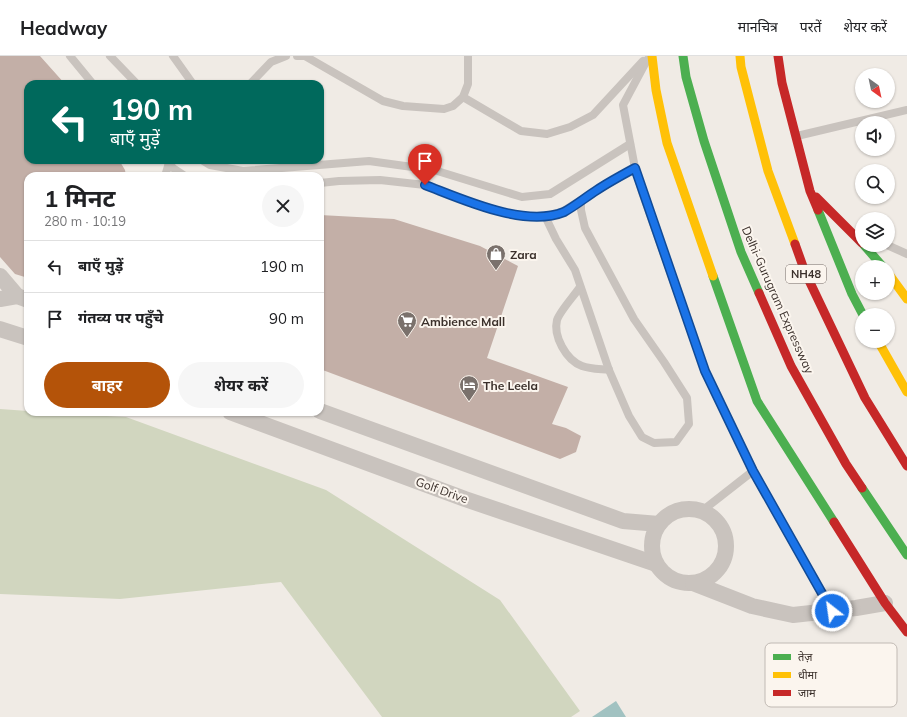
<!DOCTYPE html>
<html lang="hi">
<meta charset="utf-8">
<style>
:root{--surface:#fff;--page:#f6f6f6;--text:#202124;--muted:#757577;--line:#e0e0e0;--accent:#b45309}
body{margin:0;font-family:Mulish,"Noto Sans Devanagari",sans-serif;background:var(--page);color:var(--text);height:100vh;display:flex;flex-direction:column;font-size:15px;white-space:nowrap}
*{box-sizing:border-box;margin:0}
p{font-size:13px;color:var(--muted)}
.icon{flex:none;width:22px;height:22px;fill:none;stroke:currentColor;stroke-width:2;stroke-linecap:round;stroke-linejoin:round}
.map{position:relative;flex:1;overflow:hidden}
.drawer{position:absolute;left:24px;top:116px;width:300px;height:244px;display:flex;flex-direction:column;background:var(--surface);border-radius:12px;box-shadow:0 1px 3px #0004}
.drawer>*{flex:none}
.banner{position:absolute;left:24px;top:24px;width:300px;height:84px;border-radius:12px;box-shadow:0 1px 3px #0004;background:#00695c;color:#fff;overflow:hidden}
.needle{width:26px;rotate:147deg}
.fabs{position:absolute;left:855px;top:12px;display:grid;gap:8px}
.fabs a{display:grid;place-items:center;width:40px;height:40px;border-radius:50%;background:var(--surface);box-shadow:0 1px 3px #0004;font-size:20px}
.pin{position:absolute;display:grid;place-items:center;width:34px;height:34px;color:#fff;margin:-41px -17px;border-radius:50% 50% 50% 0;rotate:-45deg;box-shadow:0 0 4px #0007}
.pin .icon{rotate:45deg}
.me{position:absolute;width:44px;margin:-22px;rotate:330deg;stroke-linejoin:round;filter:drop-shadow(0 0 3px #0008)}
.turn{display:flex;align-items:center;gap:14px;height:84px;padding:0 20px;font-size:18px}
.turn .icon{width:52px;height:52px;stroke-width:2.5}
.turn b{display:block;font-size:28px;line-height:34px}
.round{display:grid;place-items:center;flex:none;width:42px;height:42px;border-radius:21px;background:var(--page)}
.overview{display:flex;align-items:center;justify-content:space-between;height:68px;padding:0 20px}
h1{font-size:24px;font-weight:700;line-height:30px}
.primary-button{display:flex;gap:8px;margin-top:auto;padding:8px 20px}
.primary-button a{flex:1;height:46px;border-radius:24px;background:var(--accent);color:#fff;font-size:16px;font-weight:700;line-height:46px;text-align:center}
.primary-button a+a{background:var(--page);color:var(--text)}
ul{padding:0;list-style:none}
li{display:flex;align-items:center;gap:12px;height:52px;padding:0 20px;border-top:1px solid var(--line)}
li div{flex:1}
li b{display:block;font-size:15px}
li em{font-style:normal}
header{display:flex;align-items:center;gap:24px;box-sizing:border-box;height:56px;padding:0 20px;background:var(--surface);border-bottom:1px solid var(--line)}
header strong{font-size:19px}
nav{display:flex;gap:22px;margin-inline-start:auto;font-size:14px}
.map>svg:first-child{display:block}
.green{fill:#d1d6bf}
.water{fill:#a1c2c1}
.building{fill:#c3afa7}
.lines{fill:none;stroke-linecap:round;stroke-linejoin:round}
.lane{stroke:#c9c3be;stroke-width:8}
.street{stroke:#c9c3be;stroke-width:16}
.fast{stroke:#4caf50;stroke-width:9}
.slow{stroke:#ffc107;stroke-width:9}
.jam{stroke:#c62828;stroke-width:9}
.route-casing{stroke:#114b97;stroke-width:10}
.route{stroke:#1a73e8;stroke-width:7}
.labels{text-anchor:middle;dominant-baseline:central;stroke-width:4;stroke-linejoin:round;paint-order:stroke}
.shield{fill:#fbf5ee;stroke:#756b66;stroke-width:1}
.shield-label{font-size:11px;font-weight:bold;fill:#3b302b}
.poi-label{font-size:12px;font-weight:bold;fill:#3b302b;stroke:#fbf5ee;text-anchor:start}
.street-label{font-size:12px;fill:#3b302b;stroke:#fbf5ee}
.key{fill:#fbf5ee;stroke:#c1bab4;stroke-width:1}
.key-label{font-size:11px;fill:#3b302b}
</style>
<header>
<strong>Headway</strong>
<nav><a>मानचित्र</a><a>परतें</a><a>शेयर करें</a></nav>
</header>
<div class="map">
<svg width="907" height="661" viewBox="0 0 907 661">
<rect width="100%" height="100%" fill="#f0ebe5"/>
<polygon class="green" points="0,353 28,355 28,356 126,361 326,434 500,544 580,655 571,661 382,661 281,526 120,543 0,538"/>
<polygon class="water" points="616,645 626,661 592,661"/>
<g class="building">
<polygon points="0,0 40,0 65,28 28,28 28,104 119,104 125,114 126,120 28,120 28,222 15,218 0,201"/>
<polygon points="320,159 394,163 480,190 518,210 487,302 568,331 552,368 566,372 581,380 576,396 560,403 320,313"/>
</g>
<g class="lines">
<g class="lane">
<polyline points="70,0 93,28"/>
<polyline points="110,0 137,28"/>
<polyline points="173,0 193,28"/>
<polyline points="297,0 305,0 383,45 403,50 444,53 453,50 463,41 468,28 468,0"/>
<polyline points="647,4 623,49 635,112 642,136 705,315 753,415 832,555"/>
<polyline points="250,28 271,6 286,0"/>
<polyline points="463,41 521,75 547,78 570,71 593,59 643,5"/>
<polyline points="797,80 907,54"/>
<polyline points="166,104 173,112 185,120"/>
<polyline points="202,104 210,109 243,115 369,105 434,114 522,141 550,138 630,88"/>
<polyline points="165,120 169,107"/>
<polyline points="320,127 339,125 380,124 425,129 471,147 517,160 545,160 556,183 575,214 609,314 629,360 642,381 654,387 676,386 689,368 687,342 664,306 634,263 585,172 581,154 581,144 635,112"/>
<polyline points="545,160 562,156 581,144"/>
<polyline points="887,189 907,198"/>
<path d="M 580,231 C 574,240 560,255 557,264 C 553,280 566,304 582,310 C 590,313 601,313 609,314"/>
<polyline points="702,455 753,415"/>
</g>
<g class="street">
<polyline points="0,220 17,240"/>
<polyline points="0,243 17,240 28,244"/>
<polyline points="0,273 28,282"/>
<polyline points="320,355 623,465 659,468"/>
<polyline points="230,356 465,443 656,508"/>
<circle cx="689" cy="490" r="37"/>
<polyline points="693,527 752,550 793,559 856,552 885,547"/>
</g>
<g class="fast">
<polyline points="683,0 686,21 704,85 741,196 759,237"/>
<polyline points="818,154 852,238 863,259"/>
<polyline points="864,189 883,211"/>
<polyline points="713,220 757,345 834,466"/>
<polyline points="862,432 907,499"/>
</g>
<g class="slow">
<polyline points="652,0 656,34 667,87 713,220"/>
<polyline points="740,0 741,11 768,115 795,188"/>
<polyline points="888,217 907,243"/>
<polyline points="878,285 907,336"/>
</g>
<g class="jam">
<polyline points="778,0 782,27 810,135 818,154"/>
<polyline points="816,141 862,187"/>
<polyline points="795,188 805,216 865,342 907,410"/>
<polyline points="759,237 791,310 846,408 862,432"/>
<polyline points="834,466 885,547 907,576"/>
</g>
</g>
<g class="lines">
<defs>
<path id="route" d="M 425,129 C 462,143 524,172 564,156 C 575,150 586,141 597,134 C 609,126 622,119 635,112 L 705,315 L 753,415 L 832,555"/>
</defs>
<use href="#route" class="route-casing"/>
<use href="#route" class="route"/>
</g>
<defs>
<symbol id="shop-pin" viewBox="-11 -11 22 30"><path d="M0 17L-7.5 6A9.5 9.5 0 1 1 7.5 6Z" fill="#7a716c" stroke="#fbf5ee"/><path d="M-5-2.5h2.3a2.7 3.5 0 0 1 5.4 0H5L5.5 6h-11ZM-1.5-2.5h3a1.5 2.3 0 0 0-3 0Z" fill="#fff"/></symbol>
<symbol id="supermarket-pin" viewBox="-11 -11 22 30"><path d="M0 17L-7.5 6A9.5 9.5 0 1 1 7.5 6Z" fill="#7a716c" stroke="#fbf5ee"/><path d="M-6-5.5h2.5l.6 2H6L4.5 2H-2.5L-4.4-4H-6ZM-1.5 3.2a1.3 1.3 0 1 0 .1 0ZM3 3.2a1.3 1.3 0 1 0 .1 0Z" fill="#fff"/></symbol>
<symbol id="hotel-pin" viewBox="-11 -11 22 30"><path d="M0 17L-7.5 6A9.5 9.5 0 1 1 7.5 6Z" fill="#7a716c" stroke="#fbf5ee"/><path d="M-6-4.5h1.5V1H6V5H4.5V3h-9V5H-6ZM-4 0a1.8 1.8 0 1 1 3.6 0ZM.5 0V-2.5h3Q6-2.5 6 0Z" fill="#fff"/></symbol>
</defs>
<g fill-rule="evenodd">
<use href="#shop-pin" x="485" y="187" width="22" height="30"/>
<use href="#supermarket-pin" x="396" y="254" width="22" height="30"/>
<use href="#hotel-pin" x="458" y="318" width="22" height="30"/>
</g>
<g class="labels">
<rect class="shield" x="786" y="209" width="40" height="18" rx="3"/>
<g class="shield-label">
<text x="806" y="218">NH48</text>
</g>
<g class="poi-label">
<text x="510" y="198">Zara</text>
<text x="421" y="265">Ambience Mall</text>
<text x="483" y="329">The Leela</text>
</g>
<g class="street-label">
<text transform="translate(778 244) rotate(66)">Delhi-Gurugram Expressway</text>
<text transform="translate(442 434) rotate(20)">Golf Drive</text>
</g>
</g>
<rect x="765" y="587" width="132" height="64" rx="6" class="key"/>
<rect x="773" y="598" width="18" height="6" fill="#4caf50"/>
<rect x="773" y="616" width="18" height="6" fill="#ffc107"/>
<rect x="773" y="634" width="18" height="6" fill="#c62828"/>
<g class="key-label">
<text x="798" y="605">तेज़</text>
<text x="798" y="623">धीमा</text>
<text x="798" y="641">जाम</text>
</g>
</svg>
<div class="fabs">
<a><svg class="needle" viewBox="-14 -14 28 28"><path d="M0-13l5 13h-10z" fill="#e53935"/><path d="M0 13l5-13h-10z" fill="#757577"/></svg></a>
<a><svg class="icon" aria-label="sound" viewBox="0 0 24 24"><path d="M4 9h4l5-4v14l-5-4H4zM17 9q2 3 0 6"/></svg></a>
<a><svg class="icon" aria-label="search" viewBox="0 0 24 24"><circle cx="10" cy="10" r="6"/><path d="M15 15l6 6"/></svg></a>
<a><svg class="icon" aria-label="layers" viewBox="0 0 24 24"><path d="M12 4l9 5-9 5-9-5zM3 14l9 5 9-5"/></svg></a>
<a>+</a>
<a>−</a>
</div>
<div class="pin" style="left:425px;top:129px;background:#d93025"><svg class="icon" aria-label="arrive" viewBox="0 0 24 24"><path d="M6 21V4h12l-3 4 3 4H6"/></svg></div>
<svg class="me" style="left:832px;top:555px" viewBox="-20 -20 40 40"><circle r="17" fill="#1a73e8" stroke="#fff" stroke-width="3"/><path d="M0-11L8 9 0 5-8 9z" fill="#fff"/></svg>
<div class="banner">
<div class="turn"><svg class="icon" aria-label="left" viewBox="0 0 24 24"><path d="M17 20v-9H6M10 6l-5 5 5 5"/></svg><div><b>190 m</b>बाएँ मुड़ें</div></div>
</div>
<section class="drawer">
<div class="overview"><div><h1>1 मिनट</h1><p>280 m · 10:19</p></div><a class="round"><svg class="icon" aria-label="close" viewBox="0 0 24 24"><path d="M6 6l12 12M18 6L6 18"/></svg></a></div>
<ul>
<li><svg class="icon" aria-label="left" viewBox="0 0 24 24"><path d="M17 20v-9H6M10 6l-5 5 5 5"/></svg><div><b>बाएँ मुड़ें</b></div><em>190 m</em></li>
<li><svg class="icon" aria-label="arrive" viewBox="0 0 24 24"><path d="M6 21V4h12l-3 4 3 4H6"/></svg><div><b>गंतव्य पर पहुँचे</b></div><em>90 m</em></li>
</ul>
<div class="primary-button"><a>बाहर</a><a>शेयर करें</a></div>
</section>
</div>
